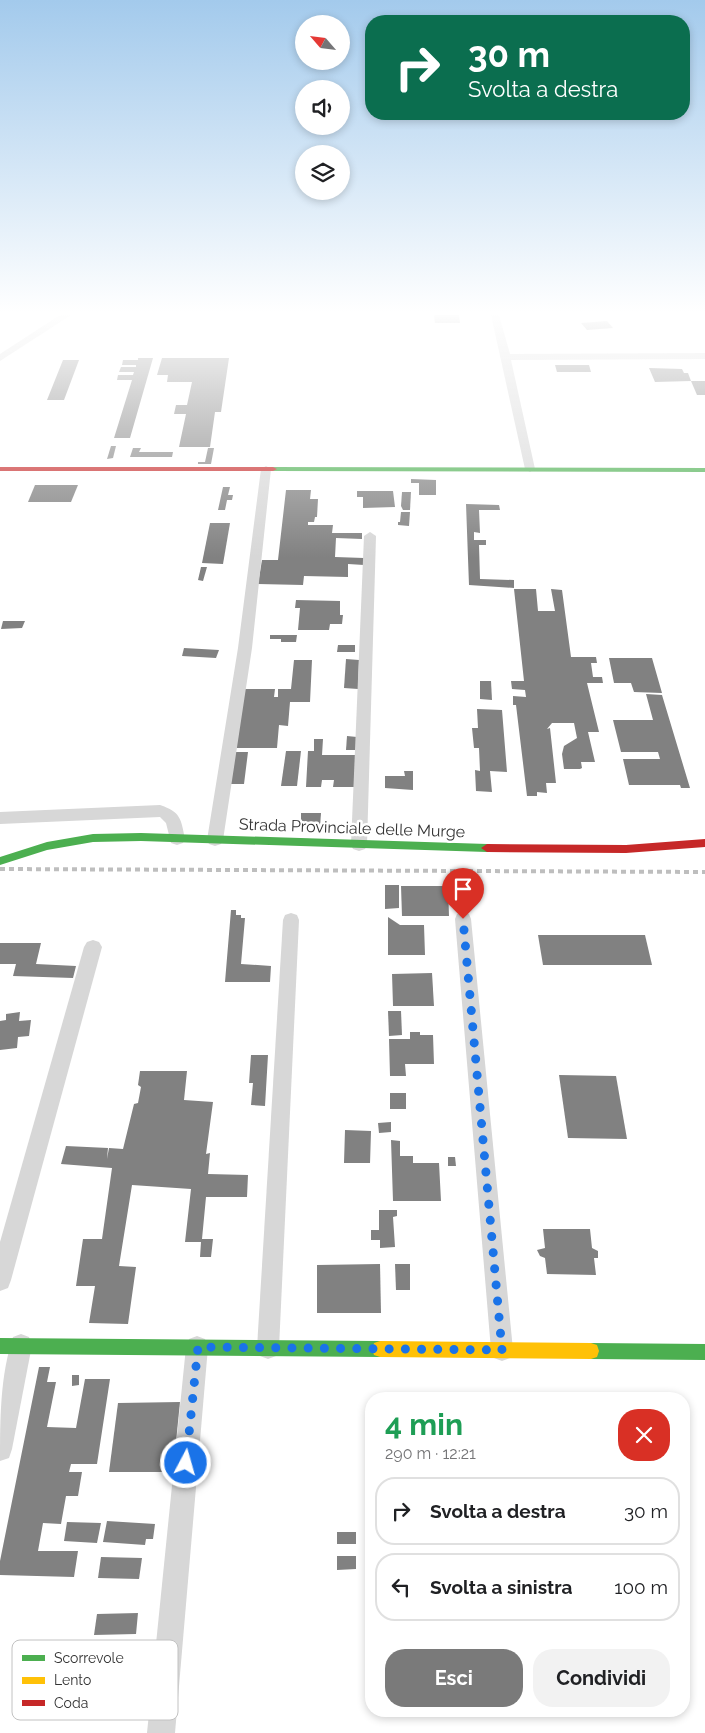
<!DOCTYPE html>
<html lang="it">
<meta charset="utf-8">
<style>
:root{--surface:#fff;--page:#f2f2f2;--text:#202124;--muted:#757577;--line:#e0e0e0;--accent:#7a7a7a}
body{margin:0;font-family:Raleway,sans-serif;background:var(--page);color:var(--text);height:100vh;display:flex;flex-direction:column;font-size:19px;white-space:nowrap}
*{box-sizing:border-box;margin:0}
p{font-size:16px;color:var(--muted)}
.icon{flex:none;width:28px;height:28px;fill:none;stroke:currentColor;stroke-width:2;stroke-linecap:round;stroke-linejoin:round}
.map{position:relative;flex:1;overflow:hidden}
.side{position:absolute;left:365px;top:1392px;width:325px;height:325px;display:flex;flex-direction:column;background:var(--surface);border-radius:20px;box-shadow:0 2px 8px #0003}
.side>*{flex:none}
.top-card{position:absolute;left:365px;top:15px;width:325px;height:105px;border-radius:20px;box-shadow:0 2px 8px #0003;background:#0b6e4f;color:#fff;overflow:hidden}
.needle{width:32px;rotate:298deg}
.controls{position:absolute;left:295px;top:15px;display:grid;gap:10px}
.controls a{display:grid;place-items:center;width:55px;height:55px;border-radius:50%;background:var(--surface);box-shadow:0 2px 8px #0003;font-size:25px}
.pin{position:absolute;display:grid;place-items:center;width:42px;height:42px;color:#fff;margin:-51px -21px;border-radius:50% 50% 50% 0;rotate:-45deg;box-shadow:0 0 5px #0007}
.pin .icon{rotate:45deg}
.me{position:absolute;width:55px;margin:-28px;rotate:6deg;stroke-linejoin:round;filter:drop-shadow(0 0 4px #0008)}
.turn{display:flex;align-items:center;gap:18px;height:105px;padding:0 20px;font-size:22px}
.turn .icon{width:65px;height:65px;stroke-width:2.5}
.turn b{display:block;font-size:35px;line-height:42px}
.round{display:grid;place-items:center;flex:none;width:52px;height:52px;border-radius:20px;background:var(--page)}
.summary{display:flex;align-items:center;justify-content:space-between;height:85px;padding:0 20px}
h1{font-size:30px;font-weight:700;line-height:38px;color:#1e9e55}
.button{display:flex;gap:10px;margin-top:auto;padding:10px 20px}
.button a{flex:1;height:58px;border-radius:20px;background:var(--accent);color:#fff;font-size:20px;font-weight:700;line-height:58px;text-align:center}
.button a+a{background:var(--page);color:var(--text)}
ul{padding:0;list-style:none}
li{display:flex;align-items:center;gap:15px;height:68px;margin:0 10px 8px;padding:0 10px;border:2px solid var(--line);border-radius:20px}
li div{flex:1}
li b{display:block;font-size:19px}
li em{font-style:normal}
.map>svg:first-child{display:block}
.building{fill:#818181}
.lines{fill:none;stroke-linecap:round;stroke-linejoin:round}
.street{fill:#d7d7d7;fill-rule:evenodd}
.fast{fill:#4caf50;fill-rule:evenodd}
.slow{fill:#ffc107;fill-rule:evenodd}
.jam{fill:#c62828;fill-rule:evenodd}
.rail{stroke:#bebebe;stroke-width:4;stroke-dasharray:5 4;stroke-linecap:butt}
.route{stroke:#1a73e8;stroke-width:9;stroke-dasharray:0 16.2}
.labels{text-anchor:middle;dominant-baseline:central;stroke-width:5;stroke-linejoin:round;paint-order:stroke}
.street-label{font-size:16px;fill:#333;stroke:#fff}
.key{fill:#fff;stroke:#c2c2c2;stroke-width:1}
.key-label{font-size:14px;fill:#333}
</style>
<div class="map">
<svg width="705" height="1733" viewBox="0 0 705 1733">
<rect width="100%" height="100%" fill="#fff"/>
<g class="building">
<polygon points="434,315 459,315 460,323 435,323"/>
<polygon points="607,321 613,328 587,330 581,323"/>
<polygon points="138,358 153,358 130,438 114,438 132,380 117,380 118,375 133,375 134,372 119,372 121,367 136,367 136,365 122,365 123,360 138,360"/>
<polygon points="162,358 229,358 221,412 215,412 210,447 179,447 186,414 174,414 176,405 187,405 192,382 167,382 168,375 157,375"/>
<polygon points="63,360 79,360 64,400 47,400"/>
<polygon points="555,365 589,365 591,372 557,372"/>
<polygon points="649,368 682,369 684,373 688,373 691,381 655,382"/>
<polygon points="691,381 705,381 705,395 697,395"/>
<polygon points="111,446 116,446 113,458 107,459"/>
<polygon points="133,448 141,448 139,452 173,452 172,457 130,457"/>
<polygon points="208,448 214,448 211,464 198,464 198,462 205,462"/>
<polygon points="411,479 436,480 436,495 419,495 419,483 411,483"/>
<polygon points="35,485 78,485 71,502 28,502"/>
<polygon points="223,487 230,487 228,495 233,495 232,500 227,500 225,510 218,510"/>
<polygon points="286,490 311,490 310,499 318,499 317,517 315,517 314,522 308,522 308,525 333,525 332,533 362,533 362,539 336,538 335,557 364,558 364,565 348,564 348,577 304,576 303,585 258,584 262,560 278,560"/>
<polygon points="357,491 393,491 395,507 363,508 363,497 357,497"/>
<polygon points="402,492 411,492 410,510 403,510 401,506"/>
<polygon points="466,504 499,505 500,510 479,510 480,533 474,532 474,540 486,540 486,545 479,545 480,579 514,580 514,588 469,585"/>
<polygon points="401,512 410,512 409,526 398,525 398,522 400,522"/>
<polygon points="210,523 230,523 223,564 202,563"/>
<polygon points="201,567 207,567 203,581 198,580"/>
<polygon points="514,589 536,589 538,611 555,611 551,589 562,590 571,657 596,657 597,663 591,663 593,677 602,677 603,683 587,683 599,732 588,732 595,762 581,762 582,768 580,769 564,769 562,754 564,746 577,738 574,723 552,723 547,729 550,728 556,783 546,783 547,793 537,792 537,796 527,796 516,705 513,705 513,696 526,697 525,690 512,689 511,681 524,681"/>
<polygon points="296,600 340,601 340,615 343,615 342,624 330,624 329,630 298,630 300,608 295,608"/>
<polygon points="3,621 25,621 22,628 1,629"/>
<polygon points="270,635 297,635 296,642 281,642 281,639 270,639"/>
<polygon points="338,645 355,645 355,652 337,652"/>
<polygon points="184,648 219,650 216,658 182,656"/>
<polygon points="609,658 652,658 662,693 634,692 631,683 614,683"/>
<polygon points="346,659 359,660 358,689 344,688"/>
<polygon points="294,660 312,660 310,702 290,702 288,726 279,725 277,748 234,748 245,689 275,689 274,697 278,697 278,689 291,689"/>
<polygon points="480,681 491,681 492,700 480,699"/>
<polygon points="646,694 662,695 690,788 681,788 680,785 629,785 623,759 660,759 658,752 621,752 613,720 653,720"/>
<polygon points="477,709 502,710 507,772 490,771 492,792 476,791 475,770 480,771 479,748 474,748 472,728 478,728"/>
<polygon points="347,736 357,737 356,750 346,750"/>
<polygon points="314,739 323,739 322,755 356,755 356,787 333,787 334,780 322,780 321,787 306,787 308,751 314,751"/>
<polygon points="286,751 301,751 297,786 281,786"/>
<polygon points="233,752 248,752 244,784 228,784"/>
<polygon points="404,771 413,771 413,790 385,788 385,776 405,776"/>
<polygon points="301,813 321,813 320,827 301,827"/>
<polygon points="385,885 399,885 399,908 385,909"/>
<polygon points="401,886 448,886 449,916 402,916"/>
<polygon points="231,910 236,910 236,915 241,915 241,918 245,918 241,964 271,966 270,982 225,982"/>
<polygon points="388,917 400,925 424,925 425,955 388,955"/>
<polygon points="538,935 645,935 652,965 543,965"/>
<polygon points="0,943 41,943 36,964 76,966 73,978 13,976 16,964 0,964"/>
<polygon points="432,973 434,1006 393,1006 392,974"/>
<polygon points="388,1011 401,1011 402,1035 389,1036"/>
<polygon points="20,1012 19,1021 31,1020 29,1036 18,1037 17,1048 0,1050 0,1021 6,1020 6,1014"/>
<polygon points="410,1032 420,1032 420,1035 433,1035 434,1064 405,1064 406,1076 390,1076 389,1039 410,1039"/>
<polygon points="251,1055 268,1055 265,1106 251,1105 253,1083 249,1083"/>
<polygon points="140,1071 187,1071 184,1100 213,1102 206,1154 210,1153 208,1174 248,1175 247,1197 206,1197 202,1239 213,1239 211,1257 200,1257 201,1242 185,1242 191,1189 132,1185 119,1266 136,1267 128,1324 89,1323 95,1286 76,1286 83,1239 102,1239 112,1168 61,1164 66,1146 108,1148 107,1159 109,1148 123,1149 134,1104 138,1103 141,1087 138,1085"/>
<polygon points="559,1075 616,1076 627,1139 568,1138"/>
<rect x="390" y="1093" width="16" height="16"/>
<polygon points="391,1122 391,1132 379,1133 378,1123"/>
<polygon points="345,1130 371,1131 370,1163 344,1163"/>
<polygon points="391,1140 400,1141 400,1156 413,1156 413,1163 439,1163 441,1201 393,1201"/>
<polygon points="448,1157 455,1157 456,1166 448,1166"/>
<polygon points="379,1210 397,1210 397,1216 393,1217 395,1247 380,1248 380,1240 371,1240 371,1230 379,1230"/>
<polygon points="543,1229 590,1229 592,1248 598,1251 598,1258 594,1258 596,1275 547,1274 545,1258 540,1256 537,1250 545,1248"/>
<polygon points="380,1264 381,1313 317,1313 317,1265"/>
<polygon points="395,1264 410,1264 410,1290 396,1290"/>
<polygon points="39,1367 50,1367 47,1382 56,1382 47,1427 76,1428 85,1379 110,1379 97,1464 71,1464 69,1472 82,1472 78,1496 66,1496 61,1524 43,1523 38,1551 78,1551 74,1577 0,1575 0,1561"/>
<polygon points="72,1375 79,1375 79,1385 72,1386"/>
<polygon points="180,1402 173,1472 109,1472 118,1403"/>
<polygon points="107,1521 155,1524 153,1539 146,1539 145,1545 103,1542"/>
<polygon points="67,1522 101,1523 97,1543 64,1541"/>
<rect x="337" y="1532" width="19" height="12"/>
<polygon points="337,1556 356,1556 356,1569 337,1570"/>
<polygon points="101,1557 142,1558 139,1579 98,1578"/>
<polygon points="138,1613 136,1634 94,1635 97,1614"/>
</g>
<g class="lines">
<g class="street">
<polygon points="60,315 71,315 0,361 0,354"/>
<polygon points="491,315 499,315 510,354 705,353 705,359 511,360 535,469 530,472 525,469"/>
<polygon points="266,466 271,469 252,648 223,840 221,844 215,846 209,844 207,840 238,648 261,469"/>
<polygon points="370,532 376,536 367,845 365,849 359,851 353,849 351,845 364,536"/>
<path d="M 160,805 C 181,812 181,819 185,839 L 183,843 L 177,845 L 171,843 L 166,823 L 160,817 L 0,824 L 0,812 Z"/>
<polygon points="463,912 469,914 471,919 513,1350 510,1358 502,1361 494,1358 491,1350 455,919 457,914"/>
<polygon points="291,913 297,915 299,920 279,1348 276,1356 268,1359 260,1356 257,1348 283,920 285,915"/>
<polygon points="93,940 99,942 102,947 11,1280 8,1288 0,1291 0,1242 84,947 87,942"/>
<path d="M 21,1334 L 29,1337 L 32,1345 L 12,1449 L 9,1458 L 0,1461 C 0,1420 0,1376 13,1337 Z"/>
<polygon points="197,1336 205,1339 208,1347 175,1733 147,1733 186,1347 189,1339"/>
</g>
<g class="fast">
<polygon points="270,467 705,468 705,472 273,471 270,471"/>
<polygon points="141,833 487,844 493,848 487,852 141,841 93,842 47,850 0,865 0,857 47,842 93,834"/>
<polygon points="0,1338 380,1341 386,1343 388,1349 386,1355 380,1357 0,1354"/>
<polygon points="591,1343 705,1344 705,1360 591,1359 585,1357 583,1351 585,1345"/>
</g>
<polygon class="slow" points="380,1341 591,1343 597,1345 599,1351 597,1357 591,1359 380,1357 374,1355 372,1349 374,1343"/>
<g class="jam">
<polygon points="0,467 273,467 277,469 273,471 0,471"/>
<polygon points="705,839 705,847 626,853 487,852 481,848 487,844 626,845"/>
</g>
<polyline class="rail" points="0,869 705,872"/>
</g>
<linearGradient id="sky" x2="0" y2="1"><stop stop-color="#a3caec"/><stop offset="0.56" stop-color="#fff"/><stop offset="1" stop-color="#fff" stop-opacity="0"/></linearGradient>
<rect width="705" height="558" fill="url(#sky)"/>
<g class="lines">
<polyline class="route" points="186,1463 198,1347 502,1350 463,919"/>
</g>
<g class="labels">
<g class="street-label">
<text transform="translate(352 828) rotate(2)">Strada Provinciale delle Murge</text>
</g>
</g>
<rect x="12" y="1640" width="166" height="80" rx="8" class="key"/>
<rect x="22" y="1655" width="23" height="6" fill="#4caf50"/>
<rect x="22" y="1677" width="23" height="7" fill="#ffc107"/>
<rect x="22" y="1700" width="23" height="6" fill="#c62828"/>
<g class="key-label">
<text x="54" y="1663">Scorrevole</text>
<text x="54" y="1685">Lento</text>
<text x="54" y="1708">Coda</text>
</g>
</svg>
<div class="controls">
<a><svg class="needle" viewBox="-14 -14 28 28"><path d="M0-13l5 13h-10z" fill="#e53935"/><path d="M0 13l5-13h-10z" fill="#757577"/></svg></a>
<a><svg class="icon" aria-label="sound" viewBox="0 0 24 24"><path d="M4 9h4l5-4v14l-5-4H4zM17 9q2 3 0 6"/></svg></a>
<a><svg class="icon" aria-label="layers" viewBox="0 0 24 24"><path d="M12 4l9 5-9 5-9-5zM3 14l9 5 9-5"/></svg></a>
</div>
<div class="pin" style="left:463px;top:919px;background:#d93025"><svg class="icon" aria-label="arrive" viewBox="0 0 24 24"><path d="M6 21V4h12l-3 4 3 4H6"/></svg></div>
<svg class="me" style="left:186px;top:1463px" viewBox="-20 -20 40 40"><circle r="17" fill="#1a73e8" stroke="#fff" stroke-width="3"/><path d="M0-11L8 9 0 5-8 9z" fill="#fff"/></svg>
<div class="top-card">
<div class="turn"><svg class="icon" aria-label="right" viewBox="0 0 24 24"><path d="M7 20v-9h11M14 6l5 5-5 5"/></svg><div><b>30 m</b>Svolta a destra</div></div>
</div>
<section class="side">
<div class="summary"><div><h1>4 min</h1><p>290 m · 12:21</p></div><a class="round" style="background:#d93025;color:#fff"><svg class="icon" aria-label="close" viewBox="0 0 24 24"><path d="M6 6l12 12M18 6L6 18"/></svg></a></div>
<ul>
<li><svg class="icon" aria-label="right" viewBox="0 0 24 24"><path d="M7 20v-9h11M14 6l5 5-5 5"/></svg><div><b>Svolta a destra</b></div><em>30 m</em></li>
<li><svg class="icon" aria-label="left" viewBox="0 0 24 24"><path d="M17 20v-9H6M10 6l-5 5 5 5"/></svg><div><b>Svolta a sinistra</b></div><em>100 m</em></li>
</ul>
<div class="button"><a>Esci</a><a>Condividi</a></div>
</section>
</div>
